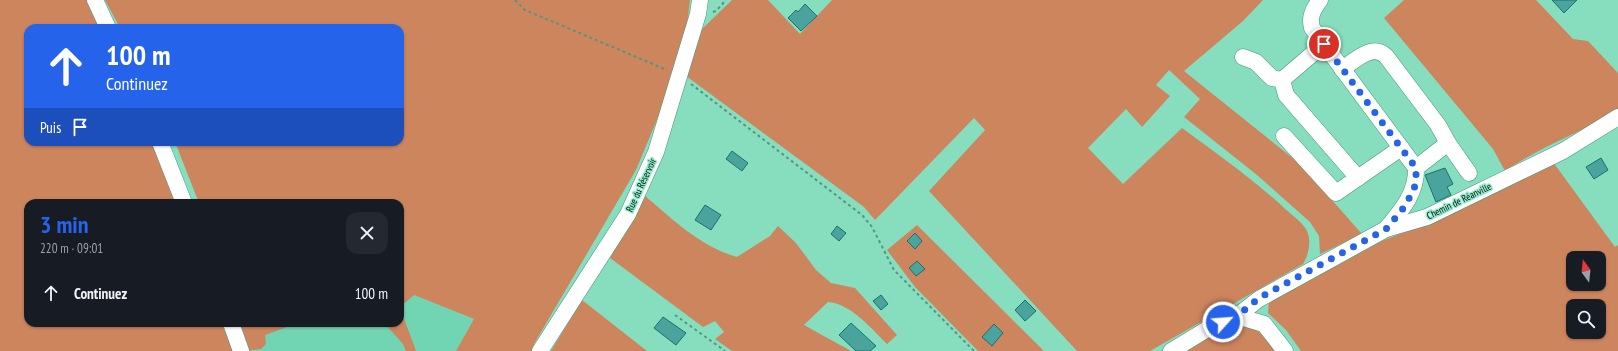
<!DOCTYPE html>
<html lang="fr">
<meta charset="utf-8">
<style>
:root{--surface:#171b24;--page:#242831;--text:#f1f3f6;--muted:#9ea1a6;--accent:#2563eb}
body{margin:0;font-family:"PT Sans Narrow",sans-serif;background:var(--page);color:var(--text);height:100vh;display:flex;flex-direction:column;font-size:15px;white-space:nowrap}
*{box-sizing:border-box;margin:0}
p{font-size:13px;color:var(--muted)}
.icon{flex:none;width:22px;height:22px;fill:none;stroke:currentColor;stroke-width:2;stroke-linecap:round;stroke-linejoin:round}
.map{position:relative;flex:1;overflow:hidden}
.side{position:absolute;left:24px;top:199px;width:380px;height:128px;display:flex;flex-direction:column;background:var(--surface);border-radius:12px;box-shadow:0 1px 3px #0004}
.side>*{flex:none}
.hud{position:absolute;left:24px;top:24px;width:380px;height:122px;border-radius:12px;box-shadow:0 1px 3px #0004;background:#2563eb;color:#fff;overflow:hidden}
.needle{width:26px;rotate:345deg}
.controls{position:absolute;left:1566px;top:251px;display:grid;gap:8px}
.controls a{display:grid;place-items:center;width:40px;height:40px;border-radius:8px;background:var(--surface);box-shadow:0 1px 3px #0004;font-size:20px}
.pin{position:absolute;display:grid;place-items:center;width:34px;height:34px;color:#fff;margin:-17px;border:2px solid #fff;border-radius:50%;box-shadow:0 1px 4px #0007}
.me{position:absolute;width:44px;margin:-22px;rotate:64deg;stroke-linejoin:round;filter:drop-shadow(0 0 3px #0008)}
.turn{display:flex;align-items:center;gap:14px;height:84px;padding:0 16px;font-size:18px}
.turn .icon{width:52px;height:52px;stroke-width:2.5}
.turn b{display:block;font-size:28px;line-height:34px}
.then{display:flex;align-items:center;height:38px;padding:0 16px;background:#0003;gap:8px;font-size:15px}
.round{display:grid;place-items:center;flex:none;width:42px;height:42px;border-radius:12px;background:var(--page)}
.head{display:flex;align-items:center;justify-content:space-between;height:68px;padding:0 16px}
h1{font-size:24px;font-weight:700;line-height:30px;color:var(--accent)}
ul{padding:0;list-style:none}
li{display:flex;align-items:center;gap:12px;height:52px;padding:0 16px}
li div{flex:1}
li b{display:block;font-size:15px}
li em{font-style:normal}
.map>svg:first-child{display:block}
.built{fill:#71d4b2}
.green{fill:#cd855e;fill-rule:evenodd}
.building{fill:#4aa49d;stroke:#1c6f6b}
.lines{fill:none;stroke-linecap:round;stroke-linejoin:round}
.minor-casing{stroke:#40997d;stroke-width:17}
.path{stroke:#55967f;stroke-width:2;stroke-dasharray:3 3;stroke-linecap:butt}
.minor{stroke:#fff;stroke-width:16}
.route{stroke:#2563eb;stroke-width:7;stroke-dasharray:0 12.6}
.labels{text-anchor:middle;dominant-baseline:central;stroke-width:3;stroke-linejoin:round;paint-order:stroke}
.street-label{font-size:10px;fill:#00170f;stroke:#93ebcb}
</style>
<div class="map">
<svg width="1618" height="351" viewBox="0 0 1618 351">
<rect width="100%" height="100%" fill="#86debf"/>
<polygon class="built" points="400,289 527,341 520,351 256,351 246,323 400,323"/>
<g class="green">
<polygon points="0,0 88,0 102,28 28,28 28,142 155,142 180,203 28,203 28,323 224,323 234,351 0,351"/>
<polygon points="105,0 690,0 687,26 661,110 636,170 534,344 539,346 535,351 456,351 474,319 414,295 400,307 400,203 199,203 175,142 400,142 400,28 120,28"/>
<path d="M 732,0 L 768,0 L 800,34 L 832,0 L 1263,0 L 1243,21 L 1184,71 L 1300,164 L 1362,234 L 1320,254 L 1319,236 L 1310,222 L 1257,175 L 1184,117 L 1200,99 L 1169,70 L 1156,85 L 1170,96 L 1142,127 L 1126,109 L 1088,148 L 1123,184 L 1182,128 C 1216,153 1250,177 1281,205 C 1289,213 1300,220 1306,229 C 1312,239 1309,254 1303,264 L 1150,351 L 1077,351 L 929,191 L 985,130 L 974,118 L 875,220 L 864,207 L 686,76 L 702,29 Z"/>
<path d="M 1404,0 L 1536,0 L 1573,39 L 1588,41 L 1618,73 L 1618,111 C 1581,132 1540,147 1505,171 L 1493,149 L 1384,18 Z"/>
<path d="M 1553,162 L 1615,247 L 1618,245 L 1618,351 L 1301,351 L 1286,330 L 1268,313 L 1269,299 L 1349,254 L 1450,214 ZM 1573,258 L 1599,258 L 1599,284 L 1573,284 ZM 1573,306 L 1599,306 L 1599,332 L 1573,332 Z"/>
<path d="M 644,195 C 672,219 701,247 737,257 L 770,236 L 778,226 L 796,243 L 816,270 L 831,283 L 855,288 L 897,335 L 887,344 C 872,329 850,303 828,302 L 804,325 L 851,351 L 732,351 L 715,339 L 724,332 L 715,321 L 703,327 L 610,258 Z"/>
<polygon points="917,225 1044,351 978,351 915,287 887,250"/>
<polygon points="582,300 647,351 551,351"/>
<polygon points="400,308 416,351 406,351 403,344 385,324 400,323"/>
<polygon points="243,323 298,323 265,335 266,344 261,349 248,351 237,325"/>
<path d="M 1240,323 C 1259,329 1264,335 1275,351 L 1187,351 L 1226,326 Z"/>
</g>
<g class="building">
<polygon points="1552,0 1577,0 1564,13"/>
<polygon points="805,4 817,16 801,31 788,18 796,10 798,12"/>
<polygon points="732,151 748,163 742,171 726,159"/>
<polygon points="1601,158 1608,170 1594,179 1586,167"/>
<polygon points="1445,168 1453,184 1447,187 1451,195 1436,202 1425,175"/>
<polygon points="705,205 721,215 711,230 695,220"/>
<polygon points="837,226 846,233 839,241 831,234"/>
<polygon points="915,233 922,241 915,249 907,241"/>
<polygon points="917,261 925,269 916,276 909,268"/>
<polygon points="881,295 888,304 881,310 873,301"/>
<polygon points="1025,300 1036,311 1025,321 1015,310"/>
<polygon points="663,317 686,333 676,345 654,328"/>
<polygon points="851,323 876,346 870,351 856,351 839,335"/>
<polygon points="994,324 1003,333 992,346 982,337"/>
</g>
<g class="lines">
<defs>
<g id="minor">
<polyline points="95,0 108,28"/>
<path d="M 1320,0 C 1313,9 1309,17 1312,28 L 1416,168"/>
<polyline points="1243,57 1256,62 1272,78 1282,80 1286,95 1358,178"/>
<path d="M 1342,69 C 1356,60 1372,43 1386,56 L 1438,125 L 1448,143 L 1469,173"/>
<polyline points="1282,80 1324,44"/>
<polyline points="1284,136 1336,193 1401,148"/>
<polyline points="160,142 184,203"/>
<path d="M 1386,229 C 1401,211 1417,193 1416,168 L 1448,143"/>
<polyline points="1237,316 1259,299 1386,229 1427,217 1563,151 1618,117"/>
<polyline points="231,323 241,351"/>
<polyline points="540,351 628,214 656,152 698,14 700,0"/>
<polyline points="1171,351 1209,328 1237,316 1264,324 1285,351"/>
</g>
</defs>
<use href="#minor" class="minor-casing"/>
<g class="path">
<polyline points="515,0 525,10 667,70"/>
<polyline points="713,12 716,11 726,0"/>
<polyline points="691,84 862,215 872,227 894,270 974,351"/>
<polyline points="675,315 725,351"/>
</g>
<use href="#minor" class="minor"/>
</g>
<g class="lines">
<polyline class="route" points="1223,322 1237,316 1259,298 1386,229 1402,210 1414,190 1416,178 1416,168 1324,44"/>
</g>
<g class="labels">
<g class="street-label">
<text transform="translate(641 185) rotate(-65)">Rue du Réservoir</text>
<text transform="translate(1459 201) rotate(-26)">Chemin de Réanville</text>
</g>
</g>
</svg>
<div class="controls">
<a><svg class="needle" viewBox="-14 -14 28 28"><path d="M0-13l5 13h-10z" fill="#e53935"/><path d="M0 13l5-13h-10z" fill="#9ea1a6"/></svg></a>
<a><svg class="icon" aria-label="search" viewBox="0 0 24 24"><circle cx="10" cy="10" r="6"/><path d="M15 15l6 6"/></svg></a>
</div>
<div class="pin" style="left:1324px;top:44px;background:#d93025"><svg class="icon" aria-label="arrive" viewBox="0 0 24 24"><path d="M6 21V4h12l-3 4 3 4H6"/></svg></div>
<svg class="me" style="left:1223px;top:322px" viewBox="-20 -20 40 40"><circle r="17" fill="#2563eb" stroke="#fff" stroke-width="3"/><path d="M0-11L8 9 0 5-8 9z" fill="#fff"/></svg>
<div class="hud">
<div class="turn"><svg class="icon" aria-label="ahead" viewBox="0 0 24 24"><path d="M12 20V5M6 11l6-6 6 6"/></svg><div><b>100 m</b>Continuez</div></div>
<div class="then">Puis<svg class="icon" aria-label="arrive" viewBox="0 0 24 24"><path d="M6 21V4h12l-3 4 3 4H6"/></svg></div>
</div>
<section class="side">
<div class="head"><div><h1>3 min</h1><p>220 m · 09:01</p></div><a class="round"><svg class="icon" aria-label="close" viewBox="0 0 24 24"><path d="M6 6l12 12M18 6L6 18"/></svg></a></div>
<ul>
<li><svg class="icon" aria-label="ahead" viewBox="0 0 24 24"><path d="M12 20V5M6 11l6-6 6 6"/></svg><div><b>Continuez</b></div><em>100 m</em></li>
</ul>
</section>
</div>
